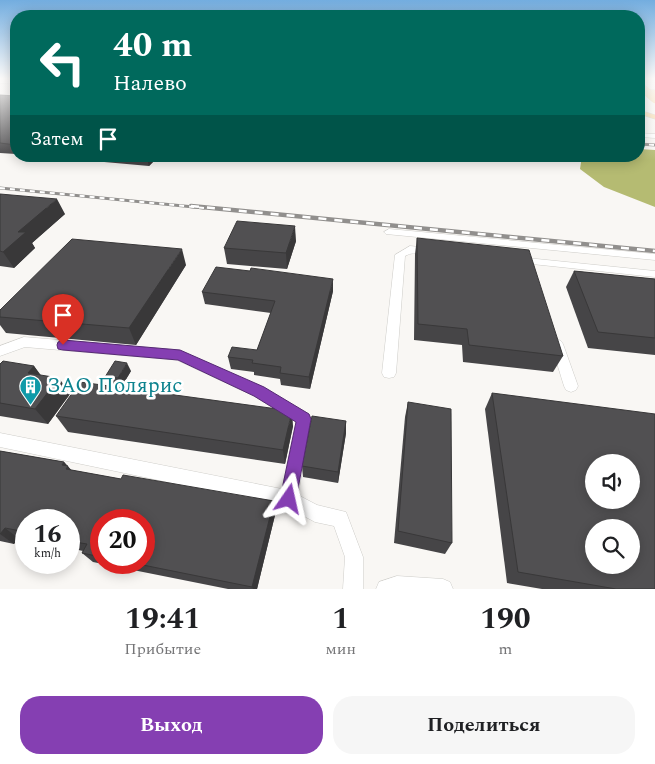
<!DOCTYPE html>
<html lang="ru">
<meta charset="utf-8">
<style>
:root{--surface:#fff;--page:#f6f6f6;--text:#202124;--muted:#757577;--accent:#853fb2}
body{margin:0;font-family:Spectral,serif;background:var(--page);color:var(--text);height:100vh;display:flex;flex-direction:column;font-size:19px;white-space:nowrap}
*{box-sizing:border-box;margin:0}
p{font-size:16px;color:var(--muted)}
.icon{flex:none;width:28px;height:28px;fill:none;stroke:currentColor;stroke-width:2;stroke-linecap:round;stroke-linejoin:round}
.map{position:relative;height:589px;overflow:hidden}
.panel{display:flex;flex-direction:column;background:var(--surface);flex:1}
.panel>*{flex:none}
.top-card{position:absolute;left:10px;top:10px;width:635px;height:152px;border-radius:20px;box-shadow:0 2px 12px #0003;background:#00695c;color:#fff;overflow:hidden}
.buttons{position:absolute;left:585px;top:454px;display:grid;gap:10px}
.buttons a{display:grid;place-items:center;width:55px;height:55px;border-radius:50%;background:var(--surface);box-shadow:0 2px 12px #0003;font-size:25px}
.speed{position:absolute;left:15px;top:509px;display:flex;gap:10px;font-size:25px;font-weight:700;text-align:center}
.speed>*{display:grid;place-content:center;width:65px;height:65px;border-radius:50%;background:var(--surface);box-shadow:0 2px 12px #0003;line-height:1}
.speed small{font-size:12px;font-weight:400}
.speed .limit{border:8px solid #d22;background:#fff;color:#111}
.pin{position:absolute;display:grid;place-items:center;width:42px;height:42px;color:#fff;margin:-51px -21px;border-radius:50% 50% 50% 0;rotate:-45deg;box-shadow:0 0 5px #0007}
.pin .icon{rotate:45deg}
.me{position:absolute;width:55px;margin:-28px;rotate:11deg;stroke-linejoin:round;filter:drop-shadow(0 0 4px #0008)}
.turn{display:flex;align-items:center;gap:18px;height:105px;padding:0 20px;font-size:22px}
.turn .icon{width:65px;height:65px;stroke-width:2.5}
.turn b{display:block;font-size:35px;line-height:42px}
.then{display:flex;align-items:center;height:48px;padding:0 20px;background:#0003;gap:10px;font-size:19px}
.eta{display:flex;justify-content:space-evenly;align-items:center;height:85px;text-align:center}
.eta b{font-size:30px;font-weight:700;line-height:35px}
.action{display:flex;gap:10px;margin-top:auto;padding:10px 20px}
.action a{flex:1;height:58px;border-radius:20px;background:var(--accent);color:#fff;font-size:20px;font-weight:700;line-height:58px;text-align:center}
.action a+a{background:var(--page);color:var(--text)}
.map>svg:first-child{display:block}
.forest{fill:#b5bb72}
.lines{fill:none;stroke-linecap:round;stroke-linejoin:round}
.minor-casing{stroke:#cecdc9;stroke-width:1}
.major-casing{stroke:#d2d2d1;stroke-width:1}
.minor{fill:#fff;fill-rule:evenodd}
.major{fill:#f8d7a0;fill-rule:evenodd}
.rail-far1-casing{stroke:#918f8d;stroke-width:3}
.rail-casing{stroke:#918f8d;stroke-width:4.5}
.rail-far1{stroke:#fff;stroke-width:2;stroke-dasharray:5;stroke-linecap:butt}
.rail{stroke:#fff;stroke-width:2.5;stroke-dasharray:8;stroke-linecap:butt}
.major-bridge-casing{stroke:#d2d2d1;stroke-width:8;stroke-linecap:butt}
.major-bridge{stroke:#f8d7a0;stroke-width:8}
.wall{fill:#464547;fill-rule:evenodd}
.shaded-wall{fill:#393839}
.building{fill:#515052;stroke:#393839;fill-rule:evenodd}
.route{fill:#853fb2;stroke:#562974}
.labels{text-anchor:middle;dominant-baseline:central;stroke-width:5;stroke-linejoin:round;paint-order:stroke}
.near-culture-label{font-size:21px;fill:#0d838f;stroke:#fff;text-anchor:start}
</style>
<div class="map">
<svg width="655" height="589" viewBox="0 0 655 589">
<rect width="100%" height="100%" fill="#f9f7f4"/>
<polygon class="forest" points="639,149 655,150 655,207 604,187 580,169 582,156 639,156"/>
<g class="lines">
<defs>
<g id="minor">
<polygon points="0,79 16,80 16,84 0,83"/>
<polygon points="639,133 655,134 655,138 639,137"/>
<polygon points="389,229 655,254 655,260 386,234 384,232"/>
<path d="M 410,246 L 429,248 L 434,251 C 426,258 417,249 405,256 L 396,373 L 394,377 L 389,378 L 384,377 L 382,373 L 395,255 Z"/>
<polygon points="517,257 655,271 655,277 513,262 512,260 513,258"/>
<polygon points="24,337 179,350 264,388 309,414 311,419 298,495 317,505 346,512 363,557 363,589 343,589 345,557 334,526 315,522 287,507 0,447 0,433 282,489 296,422 254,396 177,360 25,347 0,356 0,346"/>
<polygon points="557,339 561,341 563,344 578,386 576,390 571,392 566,390 564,386 551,344 553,341"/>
<polygon points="397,576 443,579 450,582 453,589 376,589 379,582"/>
</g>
<g id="major">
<polygon points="639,89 655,90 655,94 639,93"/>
<polygon points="639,110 655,115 655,119 639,114"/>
</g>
</defs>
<use href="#minor" class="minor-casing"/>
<use href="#major" class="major-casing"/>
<use href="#minor" class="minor"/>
<use href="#major" class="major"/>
<defs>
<g id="rail-far1">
<polyline points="639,144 655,145"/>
<polyline points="0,188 204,208"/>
</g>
<polyline id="rail" points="191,206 655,251"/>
</defs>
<use href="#rail-far1" class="rail-far1-casing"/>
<use href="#rail" class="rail-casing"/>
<use href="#rail-far1" class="rail-far1"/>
<use href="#rail" class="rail"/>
<defs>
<polyline id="major-bridge" points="639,85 655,99"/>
</defs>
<use href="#major-bridge" class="major-bridge-casing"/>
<use href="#major-bridge" class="major-bridge"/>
</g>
<g class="wall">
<polygon points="0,95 16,96 16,154 0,153"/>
<polygon points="37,156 159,156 149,166"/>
<polygon points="0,194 65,214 32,243 35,248 14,268 0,266"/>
<polygon points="417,238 563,356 553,372 463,362 462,345 414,340 415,254"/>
<polygon points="296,241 287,269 227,264 224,248"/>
<polygon points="186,265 136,345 6,333 0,325 0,310"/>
<polygon points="574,271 655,279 655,355 588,348 566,287"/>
<polygon points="333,291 310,389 281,385 280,379 254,375 254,372 231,369 228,357 257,350 271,313 205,304 202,292"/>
<polygon points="0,364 34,366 40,375 70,394 48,424 0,416"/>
<polygon points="131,371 122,386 110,385 105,377"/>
<polygon points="492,393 655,589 542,589 507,583 485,409"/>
<polygon points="408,402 452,543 445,554 394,543 405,417"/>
<polygon points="56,416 293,426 285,464 68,432"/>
<polygon points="346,421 346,433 338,483 303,477 302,466"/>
<path d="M 0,451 L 64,462 L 71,470 L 121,479 L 274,501 L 276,511 L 257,589 L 228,589 L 93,562 L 82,553 L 83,551 L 69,548 L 69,520 L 26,520 L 26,539 L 18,538 L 14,544 L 0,541 ZM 101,520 L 144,562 L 101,562 Z"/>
</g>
<g class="shaded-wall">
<polygon points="146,156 159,156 149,166"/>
<polygon points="57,199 65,214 32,243 35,248 14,268 3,252 18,232"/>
<polygon points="295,226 296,241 287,269 286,253"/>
<polygon points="182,249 186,265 136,345 129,328"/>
<polygon points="333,279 333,291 310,389 309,377"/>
<polygon points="127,363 131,371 122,386 118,378"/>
<polygon points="34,366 46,382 28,373"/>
<polygon points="59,378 70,394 48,424 35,409"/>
<polygon points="292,411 293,426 285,464 283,450"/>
<polygon points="346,421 346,433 338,483 338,472"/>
<polygon points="64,462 74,473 76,480 62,465"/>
<polygon points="274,501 276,511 257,589 253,589 252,587"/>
<polygon points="5,528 18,538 14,544 0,534"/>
</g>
<g class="building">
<polygon points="0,95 16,96 16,145 0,143"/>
<polygon points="0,194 57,199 18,232 26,232 3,252 0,251"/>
<polygon points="237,221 295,226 286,253 224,248"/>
<polygon points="417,238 529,250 563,356 469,345 467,329 418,324"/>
<polygon points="72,239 182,249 129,328 0,317 0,310"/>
<polygon points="216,267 250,271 251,268 333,279 309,377 280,373 281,367 252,363 253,360 228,357 232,347 257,350 275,301 202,292"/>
<polygon points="574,271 655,279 655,338 598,332"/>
<polygon points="3,361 34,366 28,373 59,378 35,409 0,403 0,364"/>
<polygon points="115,361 127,363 118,378 105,377"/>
<polygon points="80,382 292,411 283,450 56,416"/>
<path d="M 492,393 L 655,414 L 655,589 L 616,589 L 518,572 ZM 594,462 L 631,462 L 631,500 L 594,500 ZM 594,528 L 631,528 L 631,565 L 594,565 Z"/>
<polygon points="408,402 451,409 452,543 398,531"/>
<polygon points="312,416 346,421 338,472 302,466"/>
<polygon points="0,451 64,462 62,465 68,466 66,469 121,479 123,475 274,501 252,587 128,562 144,562 144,520 101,520 101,557 82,553 87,544 69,541 69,520 26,520 26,532 5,528 0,534"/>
</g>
<linearGradient id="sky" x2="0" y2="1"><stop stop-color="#73addf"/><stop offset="0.49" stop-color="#fcfbfa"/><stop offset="1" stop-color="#fcfbfa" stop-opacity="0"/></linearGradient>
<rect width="655" height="160" fill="url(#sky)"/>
<polygon class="route" points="63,340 180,350 264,387 309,414 311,419 295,505 289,507 283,505 280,499 296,422 254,396 178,360 63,350 58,349 57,345 58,342"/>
<defs>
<symbol id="building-pin" viewBox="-11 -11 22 30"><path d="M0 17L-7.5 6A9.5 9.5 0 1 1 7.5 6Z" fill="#0f9aa8" stroke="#fff"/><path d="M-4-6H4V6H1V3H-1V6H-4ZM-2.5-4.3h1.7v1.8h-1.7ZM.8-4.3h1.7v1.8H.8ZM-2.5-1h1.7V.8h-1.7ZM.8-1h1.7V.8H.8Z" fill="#fff"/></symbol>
</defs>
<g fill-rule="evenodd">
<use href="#building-pin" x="18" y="374" width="25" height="34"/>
</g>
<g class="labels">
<g class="near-culture-label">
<text x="47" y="386">ЗАО Полярис</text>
</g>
</g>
</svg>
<div class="buttons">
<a><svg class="icon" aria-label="sound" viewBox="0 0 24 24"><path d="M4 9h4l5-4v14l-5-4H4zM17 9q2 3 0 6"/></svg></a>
<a><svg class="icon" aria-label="search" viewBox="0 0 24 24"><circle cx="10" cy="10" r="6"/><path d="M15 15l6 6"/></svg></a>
</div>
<div class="speed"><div>16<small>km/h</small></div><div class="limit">20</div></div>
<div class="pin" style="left:63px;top:345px;background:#d93025"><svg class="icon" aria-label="arrive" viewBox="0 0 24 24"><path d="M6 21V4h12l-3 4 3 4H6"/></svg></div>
<svg class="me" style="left:289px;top:499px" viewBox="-20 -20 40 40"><path d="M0-17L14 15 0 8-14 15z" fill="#853fb2" stroke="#fff" stroke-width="4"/></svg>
<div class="top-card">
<div class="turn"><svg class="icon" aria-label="left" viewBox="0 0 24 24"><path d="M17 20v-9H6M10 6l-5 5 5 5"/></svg><div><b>40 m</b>Налево</div></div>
<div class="then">Затем<svg class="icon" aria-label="arrive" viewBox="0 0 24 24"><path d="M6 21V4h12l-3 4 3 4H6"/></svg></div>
</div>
</div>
<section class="panel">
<div class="eta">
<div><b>19:41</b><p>Прибытие</p></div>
<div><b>1</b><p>мин</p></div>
<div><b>190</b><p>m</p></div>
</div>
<div class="action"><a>Выход</a><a>Поделиться</a></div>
</section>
